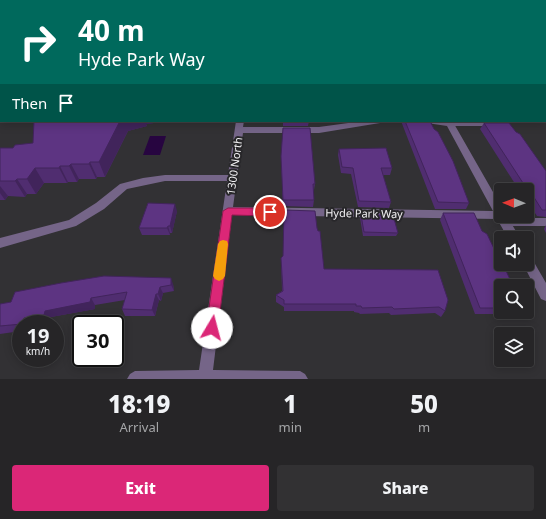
<!DOCTYPE html>
<style>
:root{--surface:#262527;--page:#323133;--text:#f1f3f6;--muted:#a4a5a7;--line:#424244;--accent:#db2777}
body{margin:0;font-family:"Noto Sans",sans-serif;background:var(--page);color:var(--text);height:100vh;display:flex;flex-direction:column;font-size:15px;white-space:nowrap}
*{box-sizing:border-box;margin:0}
p{font-size:13px;color:var(--muted)}
.icon{flex:none;width:22px;height:22px;fill:none;stroke:currentColor;stroke-width:2;stroke-linecap:round;stroke-linejoin:round}
.map{position:relative;height:379px;overflow:hidden}
.details{display:flex;flex-direction:column;background:var(--surface);flex:1}
.details>*{flex:none}
.hud{position:absolute;left:0px;top:0px;width:546px;height:122px;box-shadow:0 2px 10px #0003,0 0 0 1px var(--line);background:#00695c;color:#fff;overflow:hidden}
.needle{width:26px;rotate:271deg}
.buttons{position:absolute;left:494px;top:183px;display:grid;gap:8px}
.buttons a{display:grid;place-items:center;width:40px;height:40px;border-radius:4px;background:var(--surface);box-shadow:0 2px 10px #0003,0 0 0 1px var(--line);font-size:20px}
.speed{position:absolute;left:12px;top:315px;display:flex;gap:8px;font-size:20px;font-weight:700;text-align:center}
.speed>*{display:grid;place-content:center;width:52px;height:52px;border-radius:50%;background:var(--surface);box-shadow:0 2px 10px #0003,0 0 0 1px var(--line);line-height:1}
.speed small{font-size:10px;font-weight:400}
.speed .limit{border:2px solid #111;border-radius:6px;background:#fff;color:#111}
.pin{position:absolute;display:grid;place-items:center;width:34px;height:34px;color:#fff;margin:-17px;border:2px solid #fff;border-radius:50%;box-shadow:0 1px 4px #0007}
.me{position:absolute;width:44px;margin:-22px;rotate:8deg;stroke-linejoin:round;filter:drop-shadow(0 0 3px #0008)}
.turn{display:flex;align-items:center;gap:14px;height:84px;padding:0 12px;font-size:18px}
.turn .icon{width:52px;height:52px;stroke-width:2.5}
.turn b{display:block;font-size:28px;line-height:34px}
.then{display:flex;align-items:center;height:38px;padding:0 12px;background:#0003;gap:8px;font-size:15px}
.eta{display:flex;justify-content:space-evenly;align-items:center;height:68px;text-align:center}
.eta b{font-size:24px;font-weight:800;line-height:28px}
.action{display:flex;gap:8px;margin-top:auto;padding:8px 12px}
.action a{flex:1;height:46px;border-radius:4px;background:var(--accent);color:#fff;font-size:16px;font-weight:800;line-height:46px;text-align:center}
.action a+a{background:var(--page);color:var(--text)}
.map>svg:first-child{display:block}
.water{fill:#270540}
.lines{fill:none;stroke-linecap:round;stroke-linejoin:round}
.lane{fill:#756588;fill-rule:evenodd}
.street{fill:#756588;fill-rule:evenodd}
.secondary{fill:#9b80b9;fill-rule:evenodd}
.wall{fill:#502d70}
.shaded-wall{fill:#41245b}
.building{fill:#5d3482;stroke:#41245b}
.route{fill:#db2777;stroke:#8e194d}
.slow{fill:#f59e0b}
.labels{text-anchor:middle;dominant-baseline:central;stroke-width:4;stroke-linejoin:round;paint-order:stroke}
.street-label{font-size:11px;fill:#f3f2f4;stroke:#28272a}
</style>
<div class="map">
<svg width="546" height="379" viewBox="0 0 546 379">
<rect width="100%" height="100%" fill="#323134"/>
<polygon class="water" points="150,136 166,136 160,155 143,155"/>
<g class="lines">
<g class="lane">
<rect x="532" y="0" width="5" height="1"/>
<rect x="545" y="94" width="1" height="6"/>
<polygon points="0,117 1,121 3,122 0,122"/>
<polygon points="447,122 496,122 500,124 496,126 450,126 446,124"/>
<polygon points="165,175 232,175 237,178 232,181 165,181 127,189 104,209 76,226 0,248 0,238 69,220 96,203 120,184 143,178"/>
<polygon points="505,218 546,218 546,226 505,226 501,225 500,222 501,219"/>
</g>
<g class="street">
<polygon points="236,121 244,121 243,127 319,127 363,121 384,121 380,123 319,133 243,133 233,207 493,211 447,126 427,123 423,121 453,122 501,206 501,216 507,216 520,238 508,238 497,219 232,215 213,370 300,371 305,374 308,379 127,379 130,374 135,371 199,370"/>
<polygon points="527,256 531,257 546,283 546,301 541,299 523,264 527,264"/>
</g>
<g class="secondary">
<rect x="99" y="0" width="128" height="1"/>
<rect x="545" y="1" width="1" height="4"/>
</g>
</g>
<g class="wall">
<polygon points="0,4 1,4 1,29 0,28"/>
<rect x="545" y="7" width="1" height="29"/>
<polygon points="34,121 153,121 154,123 146,124 147,126 128,131 105,177 97,177 96,179 79,179 77,182 68,182 67,183 44,183 36,194 27,194 25,197 8,196 5,200 0,200 0,148 13,148 33,143"/>
<polygon points="283,121 309,121 308,126 283,126"/>
<polygon points="401,121 430,121 469,203 466,209 435,209"/>
<polygon points="484,123 516,132 546,171 546,217 537,216 527,201 527,190 519,190 480,129"/>
<polygon points="339,149 392,168 390,175 383,175 391,202 389,208 358,207 351,174 341,173 338,155"/>
<polygon points="281,156 315,184 314,190 314,200 313,207 283,206"/>
<polygon points="177,211 172,233 170,233 170,235 142,235 139,228"/>
<polygon points="443,213 501,286 501,312 522,312 519,314 475,314 440,220"/>
<polygon points="361,215 398,233 396,236 363,236 360,218"/>
<polygon points="546,225 546,233 544,229"/>
<polygon points="281,258 324,269 438,270 445,311 441,317 435,313 391,315 389,313 360,314 359,313 354,312 354,311 284,311 284,307 276,302 276,295 282,291"/>
<polygon points="173,284 174,291 163,293 161,301 159,300 155,316 125,316 122,309 125,300 95,305 95,309 51,317 50,321 30,324 21,324 21,331 0,334 0,304"/>
</g>
<g class="shaded-wall">
<polygon points="120,121 153,121 154,123 146,124 147,126 128,131 105,177 99,162"/>
<polygon points="90,162 97,177 96,179 89,164"/>
<polygon points="71,164 79,179 77,182 69,166"/>
<polygon points="60,166 68,182 67,183 59,168"/>
<polygon points="35,168 44,183 36,194 27,179"/>
<polygon points="17,179 27,194 25,197 15,181"/>
<polygon points="0,186 8,196 5,200 0,193"/>
<polygon points="175,204 177,211 172,233 170,226"/>
<polygon points="168,226 170,233 170,235 167,228"/>
<polygon points="171,278 173,284 174,291 171,285"/>
<polygon points="160,287 163,293 161,301 158,294"/>
<polygon points="156,294 159,300 155,316 152,310"/>
<polygon points="91,298 95,305 95,309 51,317 50,321 44,315 45,311"/>
<polygon points="24,318 30,324 22,324"/>
</g>
<g class="building">
<rect x="0" y="4" width="1" height="17"/>
<rect x="545" y="7" width="1" height="17"/>
<polygon points="34,121 120,121 99,162 90,162 89,164 71,164 69,166 60,166 59,168 35,168 27,179 17,179 15,181 0,181 0,148 13,148 15,145 33,143"/>
<polygon points="405,121 430,121 434,129 438,132 453,161 469,203 438,202"/>
<polygon points="484,123 509,123 516,132 520,134 546,171 546,210 542,210 530,191 522,187 523,183"/>
<polygon points="283,128 310,128 315,184 313,184 314,200 283,200 281,156"/>
<polygon points="386,148 392,168 381,168 391,202 359,201 353,168 342,167 339,149"/>
<polygon points="148,203 175,204 170,226 168,226 167,228 139,228"/>
<polygon points="284,210 315,211 317,228 318,231 320,231 324,269 438,270 448,300 445,311 439,307 394,309 392,307 362,308 361,306 356,306 356,304 284,304 284,300 276,295 283,291 281,258 283,256"/>
<polygon points="443,213 474,213 482,231 487,234 499,259 501,260 501,264 503,264 513,286 501,286 501,308 480,308"/>
<polygon points="361,215 393,215 398,233 364,232"/>
<polygon points="104,276 171,278 171,285 160,287 158,294 156,294 152,310 122,309 127,292 91,298 90,302 45,311 44,315 24,318 22,324 0,326 0,304 11,302 15,292 61,283"/>
</g>
<polygon class="route" points="228,208 270,208 275,212 270,216 232,215 218,328 216,332 212,334 207,332 206,328 223,211"/>
<polygon class="slow" points="223,240 227,241 228,244 225,276 223,279 219,281 215,279 213,276 218,244 220,241"/>
<g class="labels">
<g class="street-label">
<text transform="translate(234 166) rotate(-82)">1300 North</text>
<text transform="translate(364 213) rotate(1)">Hyde Park Way</text>
</g>
</g>
</svg>
<div class="buttons">
<a><svg class="needle" viewBox="-14 -14 28 28"><path d="M0-13l5 13h-10z" fill="#e53935"/><path d="M0 13l5-13h-10z" fill="#a4a5a7"/></svg></a>
<a><svg class="icon" aria-label="sound" viewBox="0 0 24 24"><path d="M4 9h4l5-4v14l-5-4H4zM17 9q2 3 0 6"/></svg></a>
<a><svg class="icon" aria-label="search" viewBox="0 0 24 24"><circle cx="10" cy="10" r="6"/><path d="M15 15l6 6"/></svg></a>
<a><svg class="icon" aria-label="layers" viewBox="0 0 24 24"><path d="M12 4l9 5-9 5-9-5zM3 14l9 5 9-5"/></svg></a>
</div>
<div class="speed"><div>19<small>km/h</small></div><div class="limit">30</div></div>
<div class="pin" style="left:270px;top:212px;background:#d93025"><svg class="icon" aria-label="arrive" viewBox="0 0 24 24"><path d="M6 21V4h12l-3 4 3 4H6"/></svg></div>
<svg class="me" style="left:212px;top:328px" viewBox="-20 -20 40 40"><circle r="19" fill="#fff"/><path d="M0-13L10 11 0 6-10 11z" fill="#db2777"/></svg>
<div class="hud">
<div class="turn"><svg class="icon" aria-label="right" viewBox="0 0 24 24"><path d="M7 20v-9h11M14 6l5 5-5 5"/></svg><div><b>40 m</b>Hyde Park Way</div></div>
<div class="then">Then<svg class="icon" aria-label="arrive" viewBox="0 0 24 24"><path d="M6 21V4h12l-3 4 3 4H6"/></svg></div>
</div>
</div>
<section class="details">
<div class="eta">
<div><b>18:19</b><p>Arrival</p></div>
<div><b>1</b><p>min</p></div>
<div><b>50</b><p>m</p></div>
</div>
<div class="action"><a>Exit</a><a>Share</a></div>
</section>
